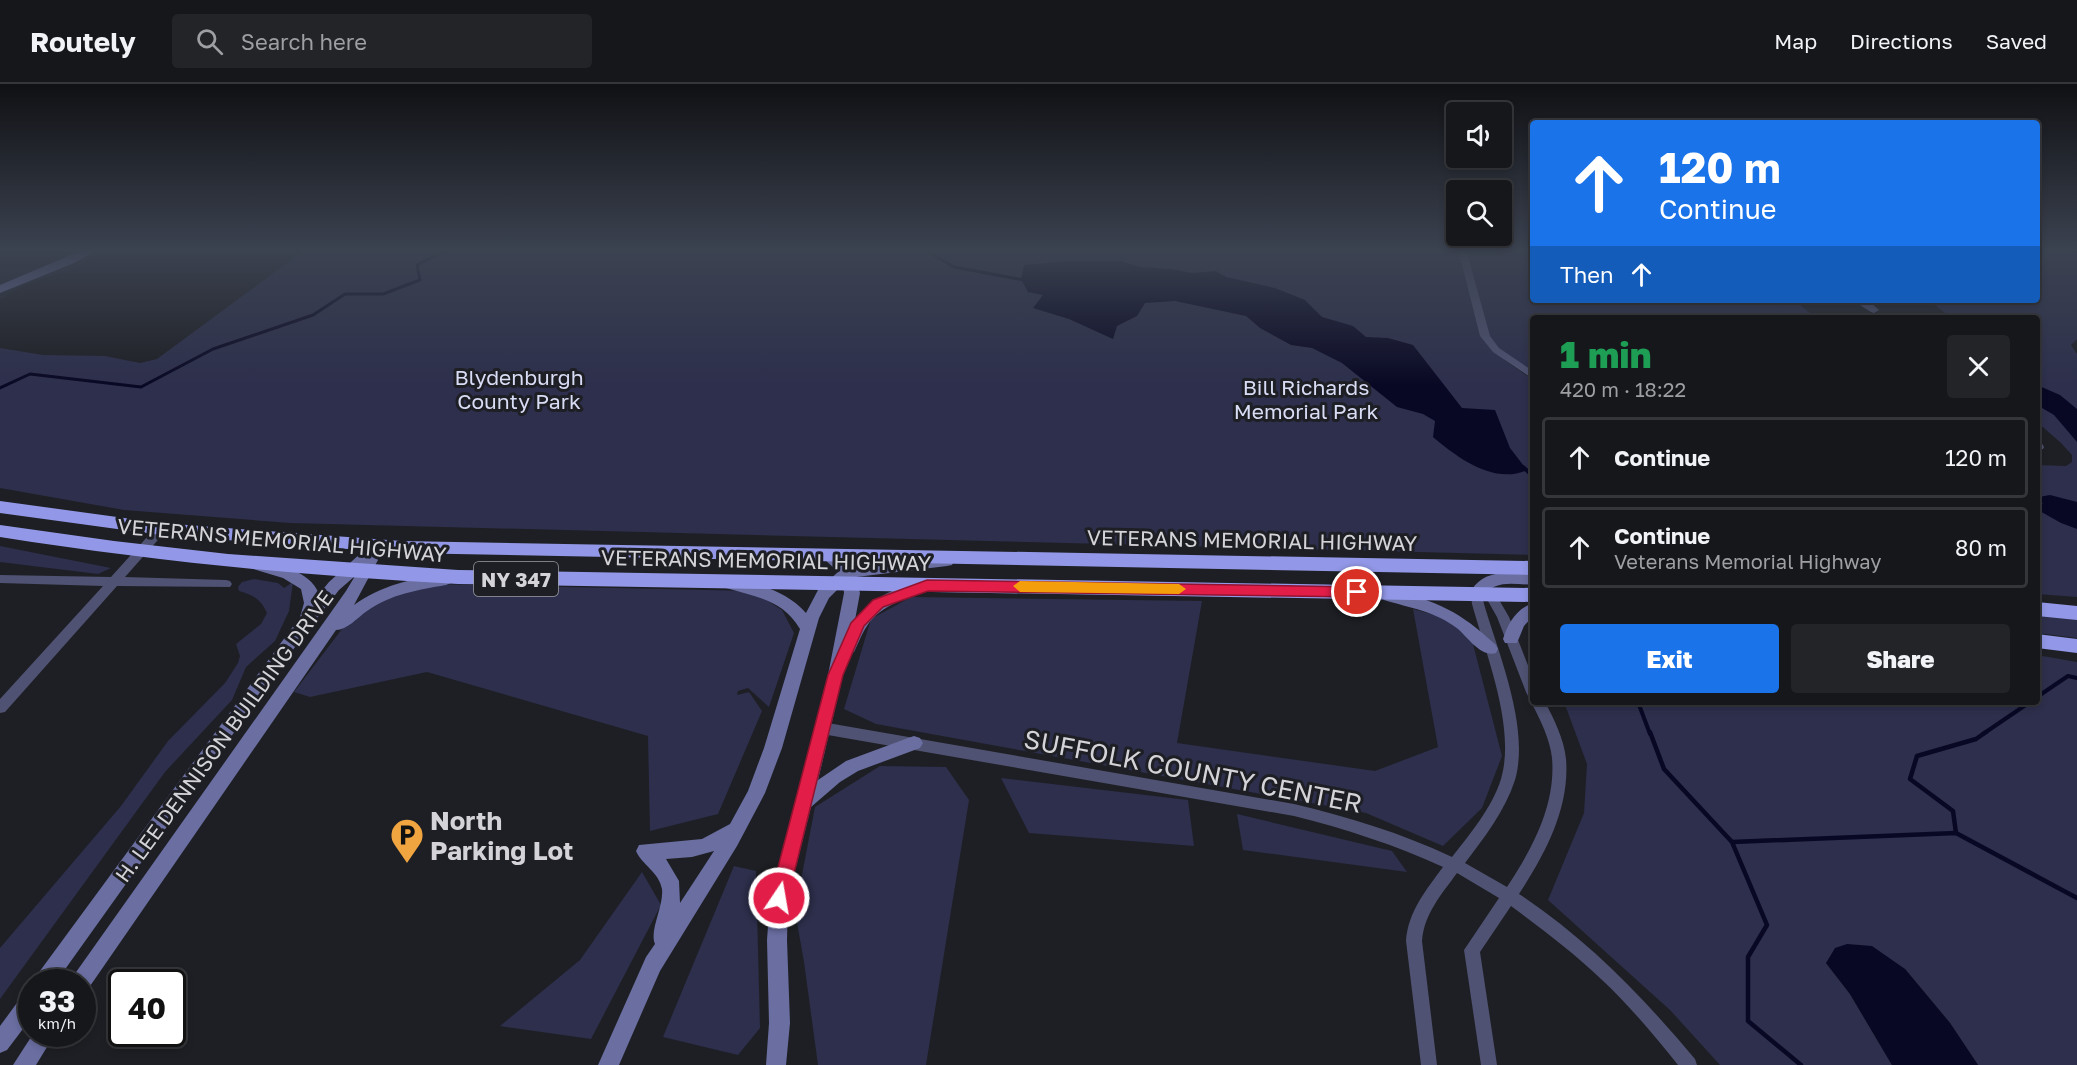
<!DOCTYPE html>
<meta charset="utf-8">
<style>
:root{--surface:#16171b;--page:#232428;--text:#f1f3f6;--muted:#9e9fa3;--line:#35363a;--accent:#1a73e8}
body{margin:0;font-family:"Golos Text",sans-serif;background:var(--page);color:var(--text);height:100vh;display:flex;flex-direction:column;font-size:22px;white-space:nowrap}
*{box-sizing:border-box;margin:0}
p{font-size:20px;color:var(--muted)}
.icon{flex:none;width:33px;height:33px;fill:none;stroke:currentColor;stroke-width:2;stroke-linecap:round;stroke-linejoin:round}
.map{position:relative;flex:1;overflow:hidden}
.side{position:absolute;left:1530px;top:231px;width:510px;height:390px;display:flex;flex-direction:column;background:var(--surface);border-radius:6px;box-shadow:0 3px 9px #0003,0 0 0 2px var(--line)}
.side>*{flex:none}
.banner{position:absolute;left:1530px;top:36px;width:510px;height:183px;border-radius:6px;box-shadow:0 3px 9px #0003,0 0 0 2px var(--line);background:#1a73e8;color:#fff;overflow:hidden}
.controls{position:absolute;left:1446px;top:18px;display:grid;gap:12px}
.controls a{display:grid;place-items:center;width:66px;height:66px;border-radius:6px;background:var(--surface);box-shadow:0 3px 9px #0003,0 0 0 2px var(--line);font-size:30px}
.speed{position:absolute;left:18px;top:885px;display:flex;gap:12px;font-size:30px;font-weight:700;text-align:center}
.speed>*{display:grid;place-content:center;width:78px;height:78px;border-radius:50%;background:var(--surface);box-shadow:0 3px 9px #0003,0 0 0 2px var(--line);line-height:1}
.speed small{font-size:15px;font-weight:400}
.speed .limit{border:3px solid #111;border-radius:9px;background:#fff;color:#111}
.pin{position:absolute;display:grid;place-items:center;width:51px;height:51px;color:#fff;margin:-26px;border:3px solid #fff;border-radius:50%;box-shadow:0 2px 6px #0007}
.me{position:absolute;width:66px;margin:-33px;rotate:12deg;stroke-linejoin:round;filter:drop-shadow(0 0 4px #0008)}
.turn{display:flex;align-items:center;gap:21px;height:126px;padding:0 30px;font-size:27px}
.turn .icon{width:78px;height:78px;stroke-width:2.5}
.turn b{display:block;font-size:42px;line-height:51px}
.then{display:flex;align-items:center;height:57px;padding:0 30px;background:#0003;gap:12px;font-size:22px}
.round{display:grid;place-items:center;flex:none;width:63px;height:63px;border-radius:6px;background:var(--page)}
.overview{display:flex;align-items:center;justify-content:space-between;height:102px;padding:0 30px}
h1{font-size:36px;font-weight:800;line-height:45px;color:#1e9e55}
.action{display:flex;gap:12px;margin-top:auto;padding:12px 30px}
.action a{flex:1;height:69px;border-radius:6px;background:var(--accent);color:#fff;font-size:24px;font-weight:800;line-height:69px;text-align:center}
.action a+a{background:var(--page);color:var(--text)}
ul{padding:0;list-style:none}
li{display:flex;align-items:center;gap:18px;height:81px;margin:0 12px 9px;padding:0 18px;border:3px solid var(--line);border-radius:6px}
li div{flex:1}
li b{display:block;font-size:22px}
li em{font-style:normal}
header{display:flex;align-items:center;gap:36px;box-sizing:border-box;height:84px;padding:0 30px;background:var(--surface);border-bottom:2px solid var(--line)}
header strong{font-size:28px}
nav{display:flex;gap:33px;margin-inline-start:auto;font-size:21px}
.search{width:420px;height:54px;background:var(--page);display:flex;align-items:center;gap:15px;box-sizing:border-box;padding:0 21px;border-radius:6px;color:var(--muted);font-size:22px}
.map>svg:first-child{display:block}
.built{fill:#252631}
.green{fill:#2d2f4c}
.water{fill:#090824}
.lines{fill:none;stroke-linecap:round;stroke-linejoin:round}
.stream-far2{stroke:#090824;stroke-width:3}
.stream-far1{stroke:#090824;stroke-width:4}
.stream{stroke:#090824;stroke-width:4.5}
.street{fill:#4f5272;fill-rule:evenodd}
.secondary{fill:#6a6ea1;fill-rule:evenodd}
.highway{fill:#9298e7;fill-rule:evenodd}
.route{fill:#e11d48;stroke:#92132f;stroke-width:1.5}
.slow{fill:#f59e0b}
.labels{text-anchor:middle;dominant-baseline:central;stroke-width:6;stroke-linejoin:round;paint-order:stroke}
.shield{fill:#1e1f24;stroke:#9d9ea2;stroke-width:1.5}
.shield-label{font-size:20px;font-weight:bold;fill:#d4d4d8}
.park-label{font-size:21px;fill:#d9dcf5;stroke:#1e1f24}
.street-label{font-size:21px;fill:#d4d4d8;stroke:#1e1f24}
.near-street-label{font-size:26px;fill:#d4d4d8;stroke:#1e1f24}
.near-poi-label{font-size:26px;font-weight:bold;fill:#d4d4d8;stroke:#1e1f24;text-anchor:start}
</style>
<header>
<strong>Routely</strong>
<div class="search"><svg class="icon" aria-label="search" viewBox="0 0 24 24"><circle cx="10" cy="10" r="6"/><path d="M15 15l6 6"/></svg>Search here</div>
<nav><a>Map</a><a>Directions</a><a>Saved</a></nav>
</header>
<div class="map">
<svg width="2077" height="981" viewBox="0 0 2077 981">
<rect width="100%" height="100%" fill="#1e1f24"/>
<polygon class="built" points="0,165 106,165 77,183 22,202 0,216"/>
<g class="green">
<polygon points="306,165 1533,165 1533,216 1794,216 1816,234 1533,234 1533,287 1489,260 1506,277 1533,296 1533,471 290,439 124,426 0,404 0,264 43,271 105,272 140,279 157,275"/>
<polygon points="2037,165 2068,165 2077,169 2077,255 2071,261 2077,270 2077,513 2037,510 2037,381 2066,382 2072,378 2072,371 2061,359 2037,338 2037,234 1952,234 1928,216 2037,216"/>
<polygon points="0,462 111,484 98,490 0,478"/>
<path d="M 254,495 L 278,499 L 284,504 L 293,498 L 289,527 L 275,557 L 246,583 L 232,616 L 165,688 L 0,915 L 0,864 L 121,722 L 168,657 L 225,599 L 238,579 L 240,572 L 236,560 L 261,540 L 267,529 C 261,515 253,511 239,507 L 238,503 L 242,498 Z"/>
<polygon points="433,500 753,507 782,526 794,549 769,623 748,604 738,607 737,611 749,608 762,627 718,730 650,747 648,652 427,588 310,613 294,608 342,545 368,520"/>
<polygon points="911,513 1202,517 1177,659 1375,687 1438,663 1413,525 1450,535 1473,560 1502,672 1482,724 1443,762 1366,729 876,640 844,625 871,535"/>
<polygon points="2037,530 2077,533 2077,554 2037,549"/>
<polygon points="2037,571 2077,578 2077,981 1978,981 1950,939 1905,885 1826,879 1850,910 1892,981 1720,981 1670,926 1548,816 1584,729 1587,680 1564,618 2037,618"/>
<polygon points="880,682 946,683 969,716 926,981 818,981 804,878 795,827 815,723"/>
<polygon points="1001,694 1188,716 1194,762 1029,749"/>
<polygon points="1237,730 1392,767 1407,788 1243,766"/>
<polygon points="734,782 756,787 760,944 738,971 663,953"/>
<polygon points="642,788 661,821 591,955 500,942 580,876"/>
</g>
<g class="water">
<path d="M 1068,177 L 1121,177 L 1140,183 L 1172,185 L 1192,189 L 1216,187 L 1226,193 L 1275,204 L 1305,216 L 1322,233 L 1353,242 L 1366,253 L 1388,254 L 1413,261 L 1462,324 L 1495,326 L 1510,364 L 1527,386 C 1494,401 1458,374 1433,353 L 1435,337 L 1423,330 L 1397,323 L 1342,279 L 1312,264 L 1291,261 L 1260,244 L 1246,232 L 1175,217 L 1145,219 L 1137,232 L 1117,242 L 1113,255 L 1069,235 L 1033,224 L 1043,211 L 1028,208 L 1021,195 L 1024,181 Z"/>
<polygon points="2037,301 2060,311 2077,325 2077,358 2054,331 2037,321"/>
<polygon points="2050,411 2077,418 2077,445 2061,439 2038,426 2037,416 2043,420 2039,413"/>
<polygon points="1847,860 1872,862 1905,885 1950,939 1978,981 1892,981 1850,910 1826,879 1835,864"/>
</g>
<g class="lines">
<g class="stream-far2">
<polyline points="923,165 954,183 1024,196"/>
<polyline points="0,304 30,290 141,303 213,265 313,231 345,210 383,210 420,196 417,181 448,165"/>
</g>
<g class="stream-far1">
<polyline points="1523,383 1533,392"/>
<polyline points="2037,613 2068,592 2077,594"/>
<polyline points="1638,618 1650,650"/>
<polyline points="1983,650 2030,618"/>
</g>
<g class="stream">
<polyline points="1650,648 1664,685 1732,758 1767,841 1748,873 1748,937 1801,981"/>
<polyline points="1956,749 1953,727 1910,695 1917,672 1976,655 1986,648"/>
<polyline points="1732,758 1956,749 2077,814"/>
</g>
<g class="street">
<polygon points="1458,165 1466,165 1490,252 1499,264 1533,287 1533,295 1493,268 1480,252"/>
<polygon points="1852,216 1868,216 1879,226 1874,229 1871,228"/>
<polygon points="2037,356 2041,358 2044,363 2043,365 2037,366"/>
<polygon points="161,441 165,442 167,445 165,448 125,493 226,496 230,497 232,500 230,503 117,502 5,628 0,629 0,615 103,502 0,499 0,491 111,493 157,442"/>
<path d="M 1477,505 L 1481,507 L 1484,520 C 1499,571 1530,644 1515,696 C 1505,727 1484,754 1465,779 L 1507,803 C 1532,765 1556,722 1552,674 C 1550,655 1540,635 1531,618 L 1533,615 L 1533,618 L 1545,618 C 1554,635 1564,655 1566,675 C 1570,724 1545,770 1519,810 C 1587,855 1643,913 1695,975 L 1697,981 L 1678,981 C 1654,951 1629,921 1601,895 C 1573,868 1542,845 1511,822 L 1480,868 L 1497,981 L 1481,981 L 1464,866 L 1499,814 L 1457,789 C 1441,811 1424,830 1422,857 L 1437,981 L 1421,981 L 1406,857 C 1408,828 1426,806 1443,783 C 1395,761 1346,745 1294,732 L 822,650 L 817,648 L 815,644 L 817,640 L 822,638 L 1294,720 C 1349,733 1401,749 1452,773 C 1470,750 1492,724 1501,695 C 1516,643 1486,571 1472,520 L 1471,510 L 1473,507 Z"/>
<polygon points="1490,505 1494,507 1509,533 1533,594 1533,613 1528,612 1526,608 1497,533 1484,510 1486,507"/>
</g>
<g class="secondary">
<polygon points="85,165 99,165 74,179 0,209 0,201"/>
<path d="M 378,457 L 385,462 L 376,472 L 378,476 L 354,521 C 381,501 413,495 446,489 L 451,491 L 454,495 L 451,499 L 446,501 C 418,506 391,510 367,527 C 357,534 347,546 336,546 L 88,905 L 82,907 L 82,898 L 71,898 L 74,891 L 346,507 L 355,492 L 339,506 L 300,556 L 56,898 L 34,898 L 37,891 L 300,533 L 304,519 L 301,505 L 283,494 L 250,484 L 248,480 L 250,476 L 255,475 C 278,482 309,485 319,510 L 329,498 L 373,458 Z"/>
<path d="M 828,467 L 851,483 L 860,480 L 947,472 L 952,473 L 954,477 L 952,481 L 947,482 L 856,493 L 860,509 L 855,536 C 870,512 901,503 927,495 L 932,497 L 935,501 L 932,505 C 909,514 881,520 867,542 C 861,551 858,560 854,568 L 848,570 L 818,696 L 846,677 L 908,654 L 914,652 L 920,654 L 923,659 L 920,664 L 858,687 L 840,698 L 811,723 L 788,814 L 787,856 L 790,939 L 786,981 L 766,981 L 769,939 L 767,856 L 770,814 L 828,591 L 844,509 L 843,500 L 829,514 L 819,534 L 782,664 L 765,709 L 737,762 L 660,887 L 619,981 L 598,981 L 646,873 L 655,860 C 649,847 664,822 662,805 C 659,788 642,781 636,767 L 639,761 L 702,755 L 730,740 L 748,707 L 764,664 L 800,545 C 782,515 756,513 726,504 L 723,500 L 726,496 L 731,494 C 759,501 786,506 806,529 L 818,506 L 838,488 L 821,472 ZM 714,767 L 680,819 L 679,797 L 666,775 L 692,773 Z"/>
<path d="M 1501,489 L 1533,489 L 1533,501 C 1513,500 1494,495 1482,514 L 1472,514 L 1469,510 C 1477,496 1486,491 1501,489 Z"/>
<path d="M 1389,506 C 1438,517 1459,527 1496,561 L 1498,565 L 1496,569 C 1482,574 1468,554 1458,545 C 1435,527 1410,524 1384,516 L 1381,512 L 1384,508 Z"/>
<path d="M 1533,519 L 1533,532 L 1524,542 L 1517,559 L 1505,559 L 1503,555 C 1508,539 1516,525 1533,519 Z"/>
<polygon points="32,905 32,933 7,966 0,969 0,942 25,908"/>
<polygon points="33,950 55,950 36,981 13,981"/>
</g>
<g class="highway">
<polygon points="0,417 161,439 401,457 1533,477 1533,491 401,469 161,451 0,429"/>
<path d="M 0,441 L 114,457 L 228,470 L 458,486 L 1533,504 L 1533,518 L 458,500 C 304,492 152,477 0,453 Z"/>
<polygon points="2037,518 2077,522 2077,536 2037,532"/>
<polygon points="2037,550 2077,555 2077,569 2037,564"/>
</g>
</g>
<linearGradient id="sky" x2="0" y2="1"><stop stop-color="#101114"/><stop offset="0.55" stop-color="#3b4250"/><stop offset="1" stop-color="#3b4250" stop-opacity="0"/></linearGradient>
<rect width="2077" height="302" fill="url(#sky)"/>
<polygon class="route" points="927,496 1357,503 1364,508 1357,513 928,507 883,523 864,542 843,591 788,814 785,820 779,822 773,820 770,814 828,591 851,539 873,516"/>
<polygon class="slow" points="1020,497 1179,500 1186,505 1179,510 1020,508 1013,502"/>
<defs>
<symbol id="parking-pin" viewBox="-11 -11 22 30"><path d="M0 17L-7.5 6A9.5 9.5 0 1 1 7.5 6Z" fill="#f1a540" stroke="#1e1f24"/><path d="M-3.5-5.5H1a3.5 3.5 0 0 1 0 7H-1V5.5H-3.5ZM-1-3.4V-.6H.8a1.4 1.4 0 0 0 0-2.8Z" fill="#111"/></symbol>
</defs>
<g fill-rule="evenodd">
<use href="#parking-pin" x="388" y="732" width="38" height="52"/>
</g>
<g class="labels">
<rect class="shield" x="474" y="478" width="84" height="34" rx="4.5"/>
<g class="shield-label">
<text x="516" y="495">NY 347</text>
</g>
<g class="park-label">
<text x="519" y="293">Blydenburgh<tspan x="519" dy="24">County Park</tspan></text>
<text x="1306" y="303">Bill Richards<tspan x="1306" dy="24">Memorial Park</tspan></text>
</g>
<g class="street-label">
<text transform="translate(282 456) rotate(5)">VETERANS MEMORIAL HIGHWAY</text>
<text transform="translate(1252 456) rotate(1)">VETERANS MEMORIAL HIGHWAY</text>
<text transform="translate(766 476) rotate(1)">VETERANS MEMORIAL HIGHWAY</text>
<text transform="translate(224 652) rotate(-54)">H. LEE DENNISON BUILDING DRIVE</text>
</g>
<g class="near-street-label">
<text transform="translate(1193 687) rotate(11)">SUFFOLK COUNTY CENTER</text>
</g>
<g class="near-poi-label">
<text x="430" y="736">North<tspan x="430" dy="30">Parking Lot</tspan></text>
</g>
</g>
</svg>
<div class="controls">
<a><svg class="icon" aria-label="sound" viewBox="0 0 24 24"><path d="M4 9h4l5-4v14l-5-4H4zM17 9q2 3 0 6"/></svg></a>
<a><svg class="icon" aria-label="search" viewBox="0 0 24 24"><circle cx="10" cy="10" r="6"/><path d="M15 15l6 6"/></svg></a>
</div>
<div class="speed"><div>33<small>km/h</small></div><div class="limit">40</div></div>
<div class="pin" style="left:1357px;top:508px;background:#d93025"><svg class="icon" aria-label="arrive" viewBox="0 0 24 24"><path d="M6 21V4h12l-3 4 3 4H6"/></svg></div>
<svg class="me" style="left:779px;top:814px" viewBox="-20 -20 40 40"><circle r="17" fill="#e11d48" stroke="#fff" stroke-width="3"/><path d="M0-11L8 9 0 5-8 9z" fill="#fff"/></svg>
<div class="banner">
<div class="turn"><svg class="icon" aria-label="ahead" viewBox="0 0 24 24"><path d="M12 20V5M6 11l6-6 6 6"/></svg><div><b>120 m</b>Continue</div></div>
<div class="then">Then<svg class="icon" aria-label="ahead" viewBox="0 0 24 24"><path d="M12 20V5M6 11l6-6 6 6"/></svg></div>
</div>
<section class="side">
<div class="overview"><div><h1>1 min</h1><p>420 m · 18:22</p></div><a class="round"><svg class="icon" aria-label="close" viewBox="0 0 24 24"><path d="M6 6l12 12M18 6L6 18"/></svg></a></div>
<ul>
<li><svg class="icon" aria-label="ahead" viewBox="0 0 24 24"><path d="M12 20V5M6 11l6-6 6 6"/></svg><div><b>Continue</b></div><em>120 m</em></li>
<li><svg class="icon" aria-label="ahead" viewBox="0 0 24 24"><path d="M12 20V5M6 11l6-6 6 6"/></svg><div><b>Continue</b><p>Veterans Memorial Highway</p></div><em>80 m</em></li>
</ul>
<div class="action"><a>Exit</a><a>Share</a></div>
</section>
</div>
